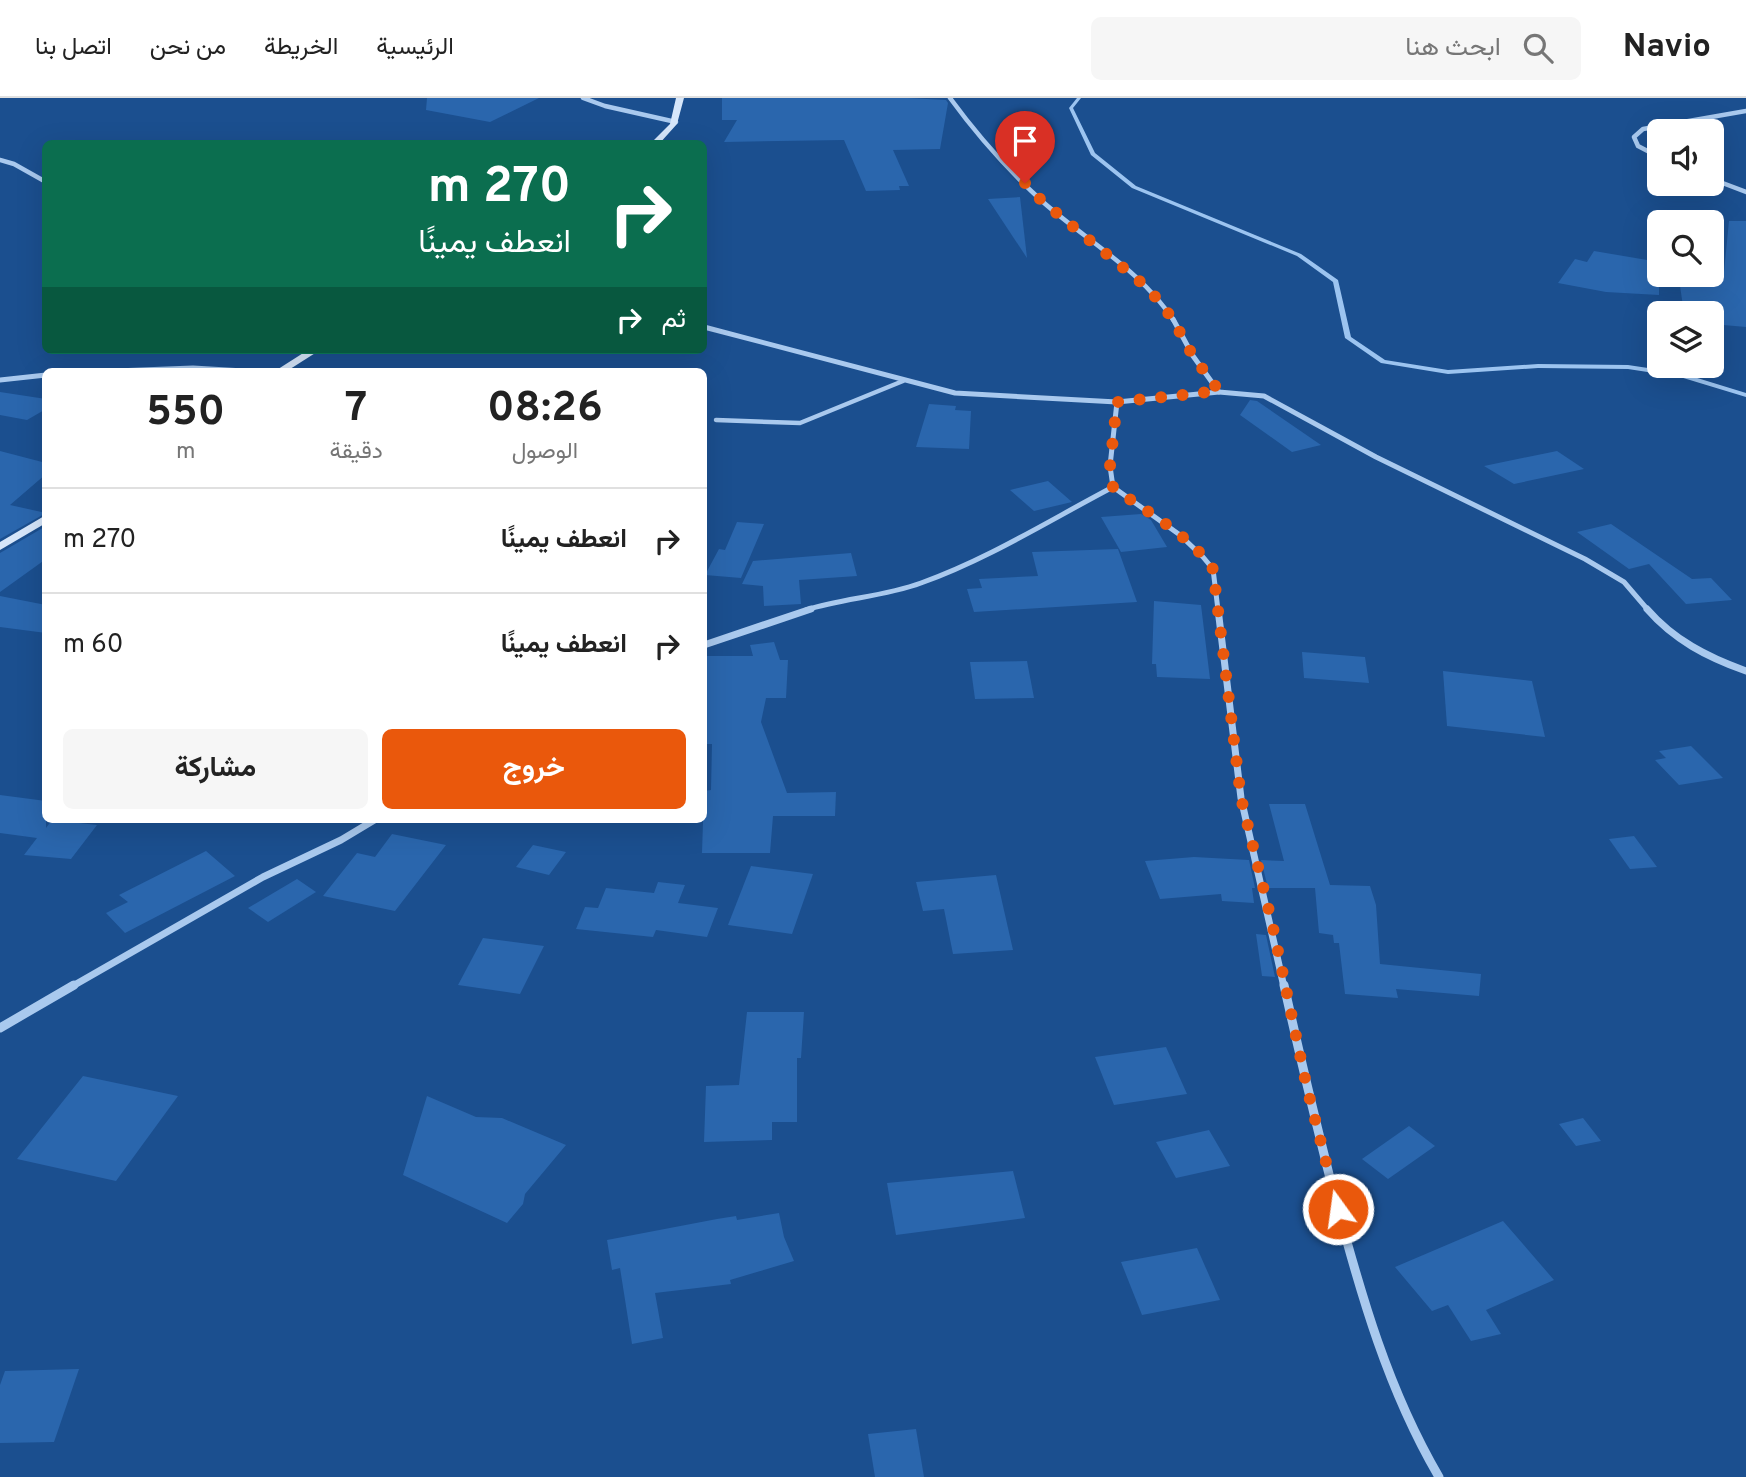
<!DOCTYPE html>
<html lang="ar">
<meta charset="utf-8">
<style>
:root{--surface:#fff;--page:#f6f6f6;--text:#222;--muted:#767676;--line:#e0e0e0;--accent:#ea580c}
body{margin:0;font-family:Overpass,Vazirmatn,sans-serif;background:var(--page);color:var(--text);direction:rtl;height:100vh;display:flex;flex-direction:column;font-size:26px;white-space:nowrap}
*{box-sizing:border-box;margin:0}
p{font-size:23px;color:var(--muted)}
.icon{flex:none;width:38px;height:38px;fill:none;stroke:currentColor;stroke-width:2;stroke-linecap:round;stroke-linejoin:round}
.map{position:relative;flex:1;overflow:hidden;direction:ltr}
.sheet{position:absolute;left:42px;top:270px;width:665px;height:455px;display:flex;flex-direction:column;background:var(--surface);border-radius:10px;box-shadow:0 7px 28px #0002;direction:rtl}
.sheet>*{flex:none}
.top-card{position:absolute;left:42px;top:42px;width:665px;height:214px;border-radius:10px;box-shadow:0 7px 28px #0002;direction:rtl;background:#0b6e4f;color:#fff;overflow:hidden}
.tools{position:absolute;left:1647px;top:21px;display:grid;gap:14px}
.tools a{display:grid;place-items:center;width:77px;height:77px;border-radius:10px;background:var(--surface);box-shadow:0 7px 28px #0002;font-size:35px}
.pin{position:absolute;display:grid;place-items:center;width:60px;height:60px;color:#fff;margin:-72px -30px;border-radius:50% 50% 50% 0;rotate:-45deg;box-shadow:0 0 7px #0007}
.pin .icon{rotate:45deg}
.me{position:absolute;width:77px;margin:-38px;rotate:346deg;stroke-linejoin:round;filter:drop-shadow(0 0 5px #0008)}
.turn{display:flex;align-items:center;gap:24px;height:147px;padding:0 21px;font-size:32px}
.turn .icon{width:91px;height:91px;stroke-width:2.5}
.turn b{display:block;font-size:49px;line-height:60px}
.then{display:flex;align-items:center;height:66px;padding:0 21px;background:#0003;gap:14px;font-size:26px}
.eta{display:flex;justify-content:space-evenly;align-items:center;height:119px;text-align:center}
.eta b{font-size:42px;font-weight:700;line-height:49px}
.primary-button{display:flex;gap:14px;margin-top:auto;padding:14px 21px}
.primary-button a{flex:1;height:80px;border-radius:10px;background:var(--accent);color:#fff;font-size:28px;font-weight:700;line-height:80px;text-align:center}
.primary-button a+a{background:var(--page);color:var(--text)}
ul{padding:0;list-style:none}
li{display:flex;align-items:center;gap:21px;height:105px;padding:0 21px;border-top:2px solid var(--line)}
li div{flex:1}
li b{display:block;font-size:26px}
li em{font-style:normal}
header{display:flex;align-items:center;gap:42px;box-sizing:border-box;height:98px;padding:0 35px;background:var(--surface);border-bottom:2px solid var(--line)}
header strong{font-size:33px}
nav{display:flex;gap:38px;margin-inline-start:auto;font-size:24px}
.search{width:490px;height:63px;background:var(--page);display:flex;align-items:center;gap:18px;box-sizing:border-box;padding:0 24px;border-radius:10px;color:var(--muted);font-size:26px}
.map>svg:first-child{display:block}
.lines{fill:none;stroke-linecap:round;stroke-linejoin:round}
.stream{fill:#9cc4f0;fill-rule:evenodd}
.building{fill:#2a66ad}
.service{stroke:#a9c9ee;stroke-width:4.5}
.minor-far3{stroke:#a9c9ee;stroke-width:4.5}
.minor-far2{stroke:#a9c9ee;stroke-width:5}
.minor-far1{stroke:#a9c9ee;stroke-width:7}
.minor{stroke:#a9c9ee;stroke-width:9}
.secondary{fill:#d6e6fa;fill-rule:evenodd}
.route{stroke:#ea580c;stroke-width:12;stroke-dasharray:0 21.6}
</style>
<header>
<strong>Navio</strong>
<div class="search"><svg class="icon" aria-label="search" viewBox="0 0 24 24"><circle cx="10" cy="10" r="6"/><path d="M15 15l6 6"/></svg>ابحث هنا</div>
<nav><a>الرئيسية</a><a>الخريطة</a><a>من نحن</a><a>اتصل بنا</a></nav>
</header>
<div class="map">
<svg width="1746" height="1379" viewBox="0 0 1746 1379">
<rect width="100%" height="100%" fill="#1b4f8f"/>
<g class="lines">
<polygon class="stream" points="1077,0 1081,0 1073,10 1095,55 1136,88 1301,156 1338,182 1351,239 1385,262 1448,272 1538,266 1628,267 1681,275 1746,295 1746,299 1680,279 1628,271 1538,270 1448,276 1381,265 1345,240 1333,184 1297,158 1132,90 1091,57 1069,10"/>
</g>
<g class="building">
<polygon points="427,0 539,0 490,24 426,12"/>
<polygon points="722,0 908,0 946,2 948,5 940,51 893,52 909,88 899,88 900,92 866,93 844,42 724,44 737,22 722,22"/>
<polygon points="1020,99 1027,160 988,101"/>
<polygon points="1729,123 1746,123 1746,229 1712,226 1712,215 1684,215 1679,181 1723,184"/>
<polygon points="1594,153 1659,164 1659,197 1606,194 1558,185 1575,161 1587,164"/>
<polygon points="0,294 46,301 46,311 27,322 0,317"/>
<polygon points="1250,302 1257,303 1321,347 1292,354 1240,317"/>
<polygon points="929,306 956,308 955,312 971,313 969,351 916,349"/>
<polygon points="0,353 46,365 46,376 10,407 46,415 0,441"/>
<polygon points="1557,353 1584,371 1514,386 1484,368"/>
<polygon points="1048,383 1072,404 1034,413 1010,392"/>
<polygon points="1141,416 1151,422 1167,449 1121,454 1101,419"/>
<polygon points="737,424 764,426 741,480 705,477 719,451 725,452"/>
<polygon points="1611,426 1692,481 1711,480 1732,502 1686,506 1649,466 1629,471 1577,434"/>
<polygon points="46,428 46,461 0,494 0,455"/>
<polygon points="1118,451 1137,504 974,514 967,491 982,490 979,481 1038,478 1032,454"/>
<polygon points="851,455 857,478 799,482 801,506 764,508 763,488 742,486 753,463"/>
<polygon points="0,498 46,507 46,535 0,529"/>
<polygon points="1154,503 1201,507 1210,581 1157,579 1156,566 1152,566"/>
<polygon points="774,544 780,562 788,562 786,600 766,600 761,624 787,695 836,694 835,718 773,718 770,755 702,755 704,693 711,692 712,646 704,646 704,558 753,558 750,547"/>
<polygon points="1302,554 1365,559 1369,585 1304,580"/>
<polygon points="1027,563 1034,600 975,601 970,564"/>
<polygon points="1443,573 1532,583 1545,639 1447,628"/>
<polygon points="1691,648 1723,680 1679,687 1655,662 1666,660 1659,653"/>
<polygon points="0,697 46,703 46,730 52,722 97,727 71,761 24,757 37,740 0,735"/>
<polygon points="1269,706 1305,706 1330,787 1370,788 1376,807 1380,866 1481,876 1479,898 1396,891 1398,900 1345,896 1339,845 1334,845 1333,837 1319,835 1315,790 1268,790 1261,762 1284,763"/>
<polygon points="392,736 446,747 395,813 323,798 357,755 375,759"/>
<polygon points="1634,738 1657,769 1630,771 1609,741"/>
<polygon points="533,747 566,754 549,777 516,769"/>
<polygon points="206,753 235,778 125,835 106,815 128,804 119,797"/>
<polygon points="1194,759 1249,762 1255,790 1252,790 1254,805 1222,803 1221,796 1160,801 1145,763"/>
<polygon points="751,768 813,776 792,836 728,827"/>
<polygon points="996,777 1013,852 953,856 944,811 923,813 916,784"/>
<polygon points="297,781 316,794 268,824 248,810"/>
<polygon points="658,784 685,787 678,805 718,810 707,839 656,832 653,839 576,831 585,809 598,810 606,790 654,795"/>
<polygon points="1256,836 1266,837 1275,879 1262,878"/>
<polygon points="483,840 544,848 520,896 458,887"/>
<polygon points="747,914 804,914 801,960 797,960 797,1024 772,1024 772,1042 704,1044 706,988 739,987"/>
<polygon points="1166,949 1187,996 1114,1007 1095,959"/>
<polygon points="83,978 178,998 116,1083 17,1061"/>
<polygon points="427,998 476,1019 502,1020 566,1047 525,1096 523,1106 507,1125 403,1077"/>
<polygon points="1583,1020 1601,1043 1576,1048 1559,1026"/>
<polygon points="1409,1028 1435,1048 1388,1081 1362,1061"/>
<polygon points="1209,1032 1230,1068 1176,1080 1156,1044"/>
<polygon points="1013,1073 1025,1120 896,1137 887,1085"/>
<polygon points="779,1115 784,1139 794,1163 730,1182 731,1186 655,1195 663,1240 632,1246 620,1170 612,1172 607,1142 717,1121 736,1118 737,1122"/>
<polygon points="1503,1123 1554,1182 1486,1212 1501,1236 1471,1243 1448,1207 1432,1213 1395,1169"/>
<polygon points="1197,1150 1220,1202 1142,1217 1121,1164"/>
<polygon points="79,1271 54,1344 0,1345 0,1287 5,1273"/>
<polygon points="916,1331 924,1379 875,1379 868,1336"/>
</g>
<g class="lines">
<polyline class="service" points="716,322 800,325 903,283"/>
<g class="minor-far3">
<polyline points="583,0 605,8 676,24"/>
<path d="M 950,0 C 977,37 1009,73 1043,104 C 1087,143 1142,173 1174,223"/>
<polyline points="1659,59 1638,48 1634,39 1643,31 1746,13"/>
<polyline points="0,62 14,66 46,84"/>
<polyline points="1712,81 1746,94"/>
</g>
<g class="minor-far2">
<polyline points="1173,221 1193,258 1219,294 1264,298 1376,359 1585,461 1624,484 1648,512"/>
<polyline points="704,229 955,295 1117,304"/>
<polyline points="115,273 193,270 244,273"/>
<polyline points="0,282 46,277"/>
<path d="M 806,512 C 843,500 883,499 921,485 C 988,461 1050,422 1113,389"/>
<polyline points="1218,512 1213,471 1203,459 1180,437 1113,389 1110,368 1117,304 1219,294"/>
</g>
<g class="minor-far1">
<polyline points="1218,511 1241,700 1284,889"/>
<path d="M 1647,511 C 1674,542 1707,559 1746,573"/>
<polyline points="704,547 811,511"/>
<polyline points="71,889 263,779 341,742 376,721"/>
</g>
<g class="minor">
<path d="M 1284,887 C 1300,959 1317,1029 1335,1100 C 1361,1197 1388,1292 1439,1379"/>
<polyline points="0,930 74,887"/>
</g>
<g class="secondary">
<polygon points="676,0 684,0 677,26 659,46 650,46 670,26"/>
<polygon points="308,252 320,252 287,273 275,273"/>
<polygon points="46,417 46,425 0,452 0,444"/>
</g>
</g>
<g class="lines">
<path class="route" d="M 1025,85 L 1042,103 L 1149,191 L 1172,220 L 1193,258 L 1219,293 L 1117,304 L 1110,368 L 1113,389 C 1146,414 1190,437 1213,471 L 1241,700 L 1272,825 L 1307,990 L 1338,1111"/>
</g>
</svg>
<div class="tools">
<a><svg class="icon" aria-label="sound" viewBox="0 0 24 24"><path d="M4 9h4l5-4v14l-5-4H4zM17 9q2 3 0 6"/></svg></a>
<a><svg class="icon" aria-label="search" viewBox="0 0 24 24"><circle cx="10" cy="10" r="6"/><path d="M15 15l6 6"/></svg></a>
<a><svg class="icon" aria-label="layers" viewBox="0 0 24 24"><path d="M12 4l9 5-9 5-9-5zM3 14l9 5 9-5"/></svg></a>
</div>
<div class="pin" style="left:1025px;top:85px;background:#d93025"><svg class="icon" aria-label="arrive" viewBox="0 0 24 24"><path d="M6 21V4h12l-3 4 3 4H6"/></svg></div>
<svg class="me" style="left:1338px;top:1111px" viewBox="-20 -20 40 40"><circle r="17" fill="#ea580c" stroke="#fff" stroke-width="3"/><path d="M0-11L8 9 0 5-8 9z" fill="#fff"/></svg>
<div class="top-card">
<div class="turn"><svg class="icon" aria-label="right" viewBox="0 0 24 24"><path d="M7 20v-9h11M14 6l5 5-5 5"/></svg><div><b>270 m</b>انعطف يمينًا</div></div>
<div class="then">ثم<svg class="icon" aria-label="right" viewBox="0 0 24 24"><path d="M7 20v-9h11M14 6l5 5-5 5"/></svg></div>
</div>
<section class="sheet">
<div class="eta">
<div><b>08:26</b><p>الوصول</p></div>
<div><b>7</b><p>دقيقة</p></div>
<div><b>550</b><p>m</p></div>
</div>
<ul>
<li><svg class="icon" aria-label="right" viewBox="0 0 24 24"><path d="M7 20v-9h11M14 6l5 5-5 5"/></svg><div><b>انعطف يمينًا</b></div><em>270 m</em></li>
<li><svg class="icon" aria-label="right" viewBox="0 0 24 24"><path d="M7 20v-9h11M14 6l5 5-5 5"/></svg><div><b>انعطف يمينًا</b></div><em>60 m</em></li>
</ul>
<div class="primary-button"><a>خروج</a><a>مشاركة</a></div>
</section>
</div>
